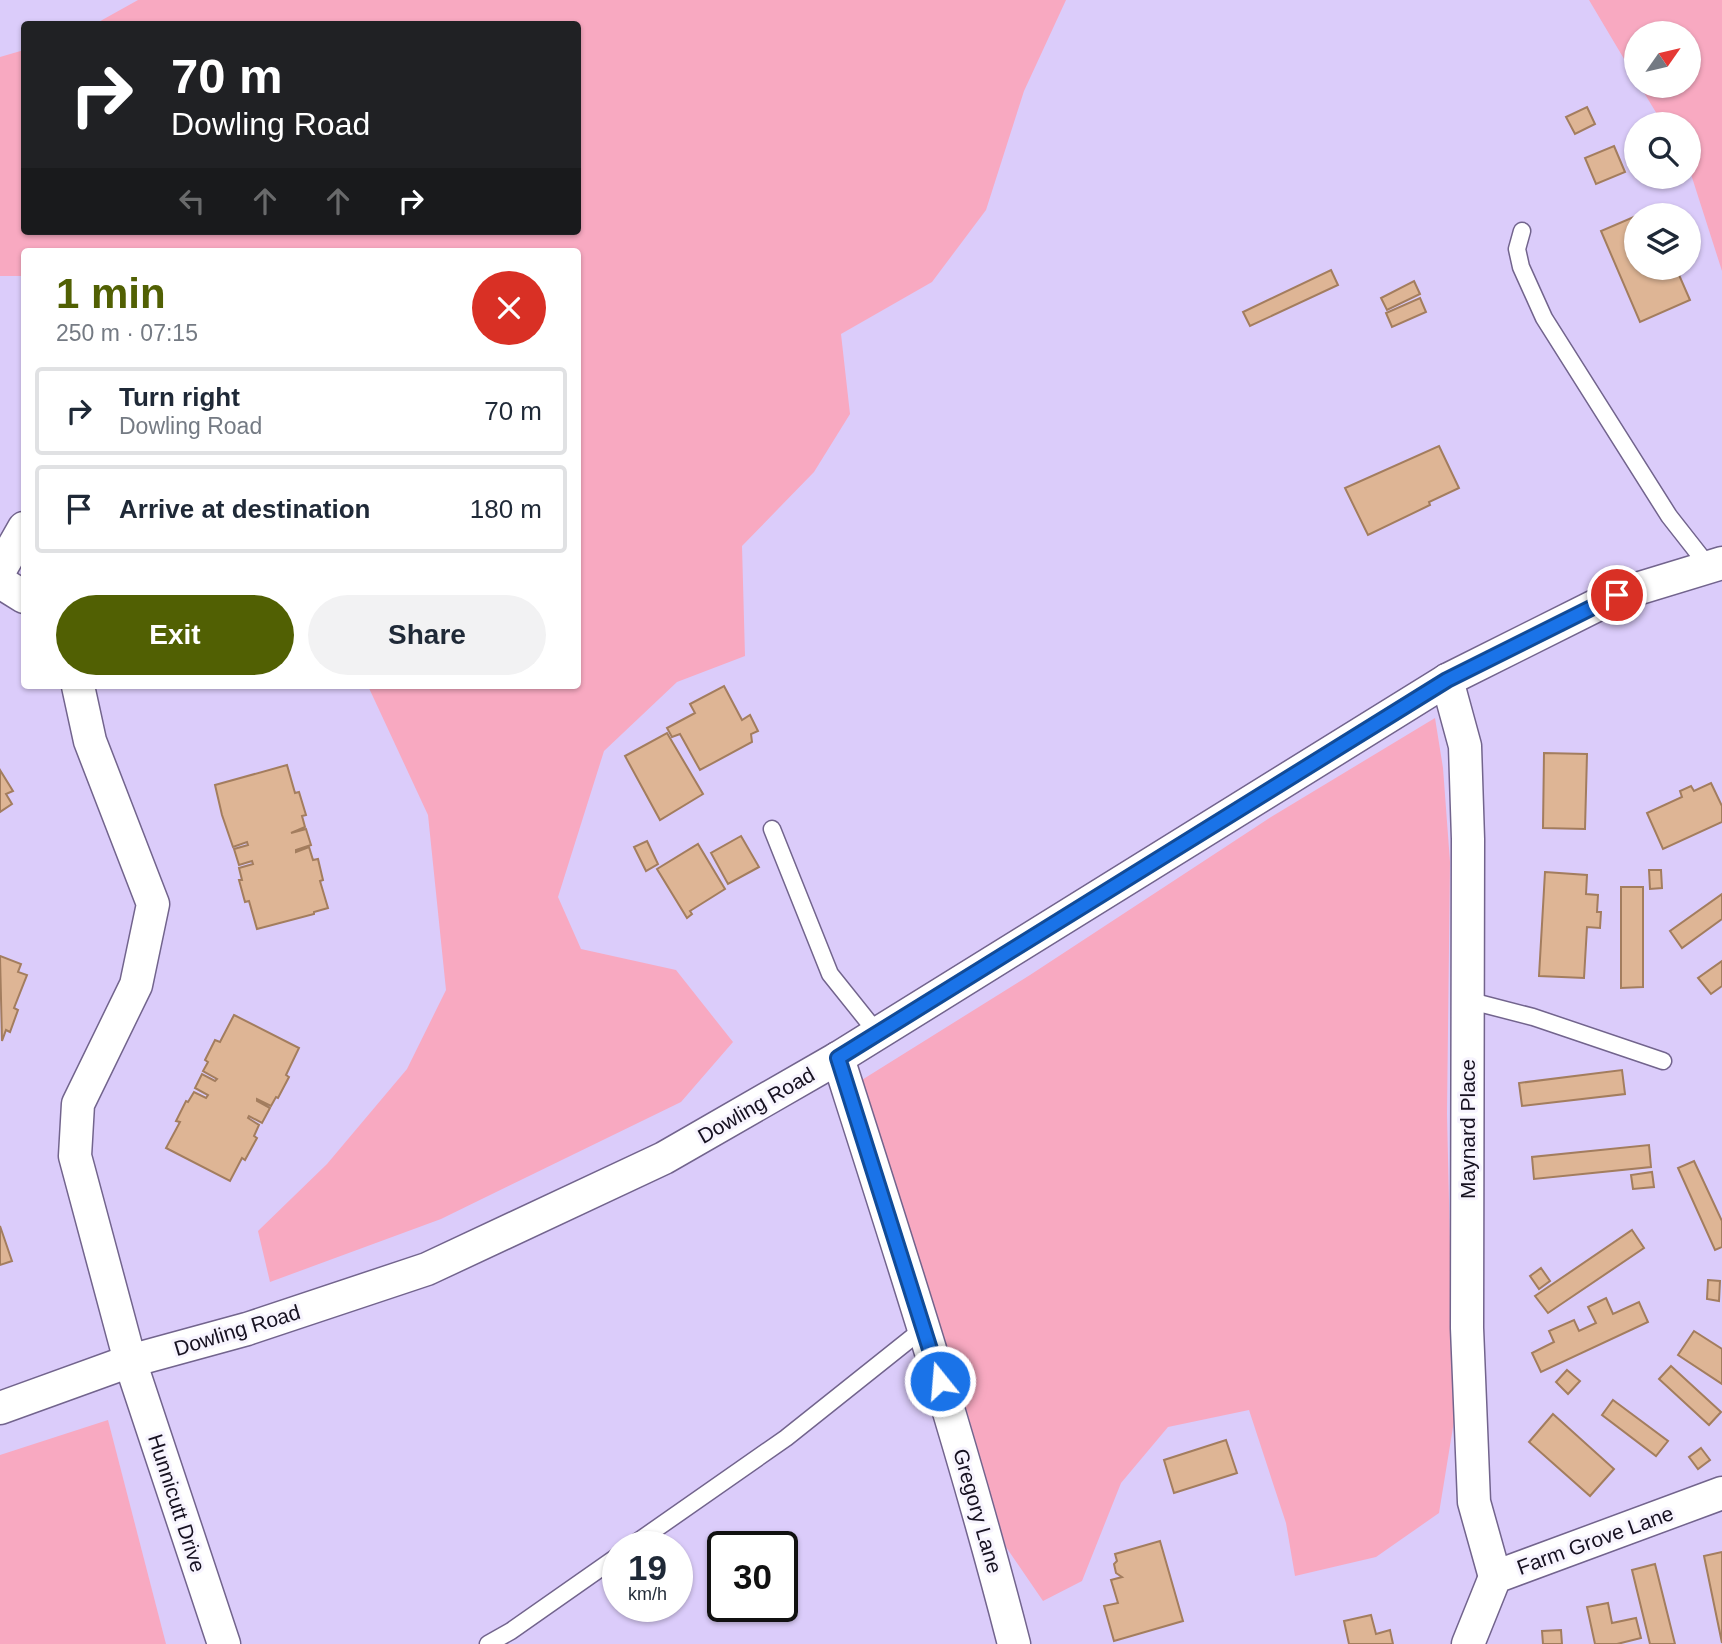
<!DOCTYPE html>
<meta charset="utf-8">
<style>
:root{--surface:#fff;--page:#f2f2f3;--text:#1f2937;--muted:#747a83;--line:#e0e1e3;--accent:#516003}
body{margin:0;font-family:Helvetica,sans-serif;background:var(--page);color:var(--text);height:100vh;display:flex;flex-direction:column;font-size:26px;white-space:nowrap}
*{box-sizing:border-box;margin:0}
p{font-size:23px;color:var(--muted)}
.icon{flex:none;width:38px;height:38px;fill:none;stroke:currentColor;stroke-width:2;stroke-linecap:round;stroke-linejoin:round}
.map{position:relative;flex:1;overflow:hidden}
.drawer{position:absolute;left:21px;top:248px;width:560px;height:441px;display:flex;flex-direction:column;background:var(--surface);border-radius:7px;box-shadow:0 2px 5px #0004}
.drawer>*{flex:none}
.hud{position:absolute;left:21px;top:21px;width:560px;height:214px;border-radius:7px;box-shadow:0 2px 5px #0004;background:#202124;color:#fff;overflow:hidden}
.needle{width:46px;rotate:56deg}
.tools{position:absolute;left:1624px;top:21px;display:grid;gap:14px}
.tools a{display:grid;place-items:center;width:77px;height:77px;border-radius:50%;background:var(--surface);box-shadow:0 2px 5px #0004;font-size:35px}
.speed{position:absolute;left:602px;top:1531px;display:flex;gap:14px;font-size:35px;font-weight:700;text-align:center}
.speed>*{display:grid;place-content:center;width:91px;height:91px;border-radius:50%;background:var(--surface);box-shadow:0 2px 5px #0004;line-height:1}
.speed small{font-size:18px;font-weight:400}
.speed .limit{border:4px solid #111;border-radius:10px;background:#fff;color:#111}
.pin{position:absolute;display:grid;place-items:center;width:60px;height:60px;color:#fff;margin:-30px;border:4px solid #fff;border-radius:50%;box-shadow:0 2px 7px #0007}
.me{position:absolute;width:77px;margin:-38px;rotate:343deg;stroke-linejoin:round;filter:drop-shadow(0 0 5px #0008)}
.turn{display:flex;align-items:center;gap:24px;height:147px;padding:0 35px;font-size:32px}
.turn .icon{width:91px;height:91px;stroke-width:2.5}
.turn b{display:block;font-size:49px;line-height:60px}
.lanes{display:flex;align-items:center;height:66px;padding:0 35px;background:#0003;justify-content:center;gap:35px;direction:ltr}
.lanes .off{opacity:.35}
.round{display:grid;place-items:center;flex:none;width:74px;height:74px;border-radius:37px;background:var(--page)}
.head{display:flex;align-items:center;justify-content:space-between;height:119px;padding:0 35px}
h1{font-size:42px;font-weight:800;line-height:52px;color:var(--accent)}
.action{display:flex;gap:14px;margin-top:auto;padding:14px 35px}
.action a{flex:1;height:80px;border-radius:42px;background:var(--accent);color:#fff;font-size:28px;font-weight:800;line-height:80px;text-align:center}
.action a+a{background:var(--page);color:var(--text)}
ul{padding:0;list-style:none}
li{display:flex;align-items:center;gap:21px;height:88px;margin:0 14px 10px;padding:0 21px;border:4px solid var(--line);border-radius:7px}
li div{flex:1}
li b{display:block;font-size:26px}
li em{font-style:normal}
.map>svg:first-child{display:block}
.green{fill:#f8a9c1}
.building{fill:#deb595;stroke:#a37d5e;stroke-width:2}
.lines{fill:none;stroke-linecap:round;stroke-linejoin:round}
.service-casing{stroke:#72648d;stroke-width:19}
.minor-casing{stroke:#72648d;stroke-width:35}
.service{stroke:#fff;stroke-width:16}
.minor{stroke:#fff;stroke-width:32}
.route-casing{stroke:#114b97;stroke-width:18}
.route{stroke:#1a73e8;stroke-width:12}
.labels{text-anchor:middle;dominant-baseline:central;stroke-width:6;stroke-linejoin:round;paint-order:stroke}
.street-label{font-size:21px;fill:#161120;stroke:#f7f4fe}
</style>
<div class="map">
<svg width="1722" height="1644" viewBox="0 0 1722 1644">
<rect width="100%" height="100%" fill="#dbccfa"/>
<g class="green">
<polygon points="138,0 1066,0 1024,91 986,210 932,282 841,334 850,414 814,472 742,546 745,656 677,682 604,751 558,897 581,949 676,970 733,1042 681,1102 441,1219 270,1282 258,1231 327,1164 407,1069 446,990 428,815 368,686 578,686 578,252 24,252 24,276 0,276 0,57 24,50 24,231 578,231 578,24 95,24"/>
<polygon points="1589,0 1722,0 1722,271 1689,168 1689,124 1663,124 1640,86 1689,86 1689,33 1636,33 1636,79"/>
<polygon points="1435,718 1443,768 1450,862 1447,1114 1454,1421 1439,1513 1376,1557 1295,1576 1286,1523 1249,1410 1168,1427 1121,1483 1082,1581 1043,1601 1006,1547 963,1398 857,1083 1030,975 1271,817"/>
<polygon points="108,1420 166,1644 0,1644 0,1455"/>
</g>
<g class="building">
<polygon points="1587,107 1595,124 1575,134 1566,117"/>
<polygon points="1614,146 1625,172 1596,184 1585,158"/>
<polygon points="1636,216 1636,268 1676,268 1690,300 1640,322 1601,231"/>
<polygon points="1331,270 1338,285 1250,326 1243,312"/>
<polygon points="1414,281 1420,294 1387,310 1381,298"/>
<polygon points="1420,298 1426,312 1392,327 1386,313"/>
<polygon points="1439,446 1459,488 1429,502 1430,505 1368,535 1345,488"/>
<polygon points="724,686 742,720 750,715 758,731 751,734 752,742 700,770 680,734 672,737 667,728 695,713 690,704"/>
<polygon points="667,733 703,794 660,820 625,756"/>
<polygon points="1544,753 1587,754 1585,829 1543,828"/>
<polygon points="287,765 295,793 299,792 306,815 302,816 305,827 291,833 306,829 311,845 296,850 296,852 309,847 313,860 318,859 323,880 320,881 328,908 314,912 314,914 257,929 249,901 245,902 239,880 242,880 239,868 253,864 252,861 239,865 234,849 248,845 247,842 233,847 222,815 215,785"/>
<polygon points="0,770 13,791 6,794 12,804 0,812"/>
<polygon points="1711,783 1722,806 1722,822 1663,849 1647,813 1682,797 1680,791 1691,786 1694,791"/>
<polygon points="741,836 759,867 728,884 711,853"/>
<polygon points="647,841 658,864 646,871 634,847"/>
<polygon points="698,844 725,889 690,911 692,914 687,918 657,869"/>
<polygon points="1649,870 1661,870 1662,888 1650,889"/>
<polygon points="1545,872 1587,875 1586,894 1598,895 1597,912 1601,912 1600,928 1587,927 1584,978 1539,976"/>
<polygon points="1621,887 1643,887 1643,987 1621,988"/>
<polygon points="1722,894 1722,919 1682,948 1670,931"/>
<polygon points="0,956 21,964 18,972 27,975 14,1008 18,1010 10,1032 6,1030 2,1041"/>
<polygon points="1722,961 1722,986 1711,994 1698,978"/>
<polygon points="234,1015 299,1048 286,1075 289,1077 278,1098 276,1097 271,1106 257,1099 257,1101 270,1108 262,1123 249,1116 248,1118 259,1125 254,1136 257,1138 245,1160 242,1158 230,1181 166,1148 180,1122 176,1121 186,1101 188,1102 194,1092 206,1098 208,1095 195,1088 202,1074 215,1081 217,1079 203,1071 208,1062 205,1060 215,1040 220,1042"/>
<polygon points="1622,1070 1625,1094 1522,1106 1519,1083"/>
<polygon points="1649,1145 1651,1167 1534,1179 1532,1157"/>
<polygon points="1694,1161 1722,1221 1722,1247 1715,1250 1678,1168"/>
<polygon points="1652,1172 1654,1187 1633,1189 1631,1175"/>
<polygon points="0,1226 12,1261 0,1265"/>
<polygon points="1632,1230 1644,1248 1548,1313 1535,1296"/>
<polygon points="1541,1268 1550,1281 1539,1289 1530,1276"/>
<polygon points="1708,1280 1720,1281 1719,1301 1707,1299"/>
<polygon points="1606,1298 1613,1314 1639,1302 1648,1322 1541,1372 1532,1353 1554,1342 1549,1331 1574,1320 1579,1331 1596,1323 1588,1307"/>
<polygon points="1694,1331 1722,1349 1722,1384 1678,1355"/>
<polygon points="1671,1366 1721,1412 1709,1425 1659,1379"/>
<polygon points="1567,1370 1580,1381 1568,1394 1556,1382"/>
<polygon points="1613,1400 1668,1441 1656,1456 1602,1415"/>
<polygon points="1553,1414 1614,1469 1590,1496 1529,1442"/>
<polygon points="1226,1440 1237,1473 1174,1493 1164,1460"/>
<polygon points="1701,1448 1710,1460 1698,1469 1689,1457"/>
<polygon points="1160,1541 1183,1621 1114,1641 1104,1606 1118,1603 1111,1580 1122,1577 1116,1573 1114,1564 1117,1561 1115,1554"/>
<polygon points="1722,1552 1722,1643 1704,1556"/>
<polygon points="1655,1564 1675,1644 1650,1644 1632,1570"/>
<polygon points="1608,1603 1612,1623 1636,1618 1641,1638 1617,1644 1595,1644 1587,1607"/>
<polygon points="1371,1615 1376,1634 1390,1630 1393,1644 1349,1644 1344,1621"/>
<polygon points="1561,1630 1562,1644 1543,1644 1542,1631"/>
</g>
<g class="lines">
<defs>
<g id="service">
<polyline points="1522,231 1517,249 1521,267 1544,318 1669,516 1709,567"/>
<polyline points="772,829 830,974 878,1034"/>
<polyline points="1467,1000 1533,1017 1663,1061"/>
<polyline points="630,1547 786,1438 924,1328"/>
<polyline points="488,1644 511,1631 618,1556"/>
</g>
<g id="minor">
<polyline points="0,570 24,528"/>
<polyline points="0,582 24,597"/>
<polyline points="1447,680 1465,746 1468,839 1467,1328 1474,1502 1495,1577"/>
<polyline points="78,686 90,741 153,904 136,985 78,1104 75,1156 130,1361 224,1644"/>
<path d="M 838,1058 C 900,1252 963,1446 1014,1644"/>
<polyline points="0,1408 130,1361 247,1329 427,1269 664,1158 838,1058 1447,680 1617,595 1722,563"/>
<polyline points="1468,1644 1495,1577 1722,1493"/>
</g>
</defs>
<use href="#service" class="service-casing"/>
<use href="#minor" class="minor-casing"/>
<use href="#service" class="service"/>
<use href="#minor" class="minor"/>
</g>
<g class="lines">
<defs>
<polyline id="route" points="940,1381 838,1058 1447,680 1617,595"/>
</defs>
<use href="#route" class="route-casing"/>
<use href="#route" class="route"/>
</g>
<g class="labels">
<g class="street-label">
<text transform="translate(756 1105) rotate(-30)">Dowling Road</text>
<text transform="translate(1467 1129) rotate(-90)">Maynard Place</text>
<text transform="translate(237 1330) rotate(-17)">Dowling Road</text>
<text transform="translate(177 1503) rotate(72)">Hunnicutt Drive</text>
<text transform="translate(978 1511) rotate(74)">Gregory Lane</text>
<text transform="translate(1595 1540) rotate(-20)">Farm Grove Lane</text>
</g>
</g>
</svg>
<div class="tools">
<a><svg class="needle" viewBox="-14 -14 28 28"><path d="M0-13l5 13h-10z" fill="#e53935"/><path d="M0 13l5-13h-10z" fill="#747a83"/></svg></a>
<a><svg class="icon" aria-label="search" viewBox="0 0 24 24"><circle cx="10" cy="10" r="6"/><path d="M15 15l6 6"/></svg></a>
<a><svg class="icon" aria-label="layers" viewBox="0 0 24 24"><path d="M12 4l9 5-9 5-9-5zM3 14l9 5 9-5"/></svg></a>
</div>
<div class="speed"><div>19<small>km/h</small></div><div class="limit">30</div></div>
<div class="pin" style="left:1617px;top:595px;background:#d93025"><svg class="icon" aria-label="arrive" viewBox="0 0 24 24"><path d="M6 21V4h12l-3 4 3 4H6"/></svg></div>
<svg class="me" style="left:940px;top:1381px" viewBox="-20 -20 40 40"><circle r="17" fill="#1a73e8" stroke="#fff" stroke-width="3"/><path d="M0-11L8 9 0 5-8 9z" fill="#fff"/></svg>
<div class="hud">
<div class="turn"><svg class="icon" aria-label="right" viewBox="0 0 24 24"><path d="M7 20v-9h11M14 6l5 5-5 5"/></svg><div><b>70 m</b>Dowling Road</div></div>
<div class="lanes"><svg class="icon off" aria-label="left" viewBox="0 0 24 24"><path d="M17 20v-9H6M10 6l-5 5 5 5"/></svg><svg class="icon off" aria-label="ahead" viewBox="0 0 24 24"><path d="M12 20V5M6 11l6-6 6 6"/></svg><svg class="icon off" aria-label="ahead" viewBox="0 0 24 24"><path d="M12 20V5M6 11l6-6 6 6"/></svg><svg class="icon" aria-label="right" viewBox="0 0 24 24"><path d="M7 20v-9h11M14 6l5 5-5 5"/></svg></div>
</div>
<section class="drawer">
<div class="head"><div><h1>1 min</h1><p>250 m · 07:15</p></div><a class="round" style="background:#d93025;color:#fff"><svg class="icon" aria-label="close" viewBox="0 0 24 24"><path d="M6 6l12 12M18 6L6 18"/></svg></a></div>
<ul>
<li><svg class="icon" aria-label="right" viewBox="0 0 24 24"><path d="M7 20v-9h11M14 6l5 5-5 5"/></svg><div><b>Turn right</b><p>Dowling Road</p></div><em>70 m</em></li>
<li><svg class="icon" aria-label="arrive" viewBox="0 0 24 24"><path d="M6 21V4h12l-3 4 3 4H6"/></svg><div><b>Arrive at destination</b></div><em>180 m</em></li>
</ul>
<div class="action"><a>Exit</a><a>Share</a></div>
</section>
</div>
